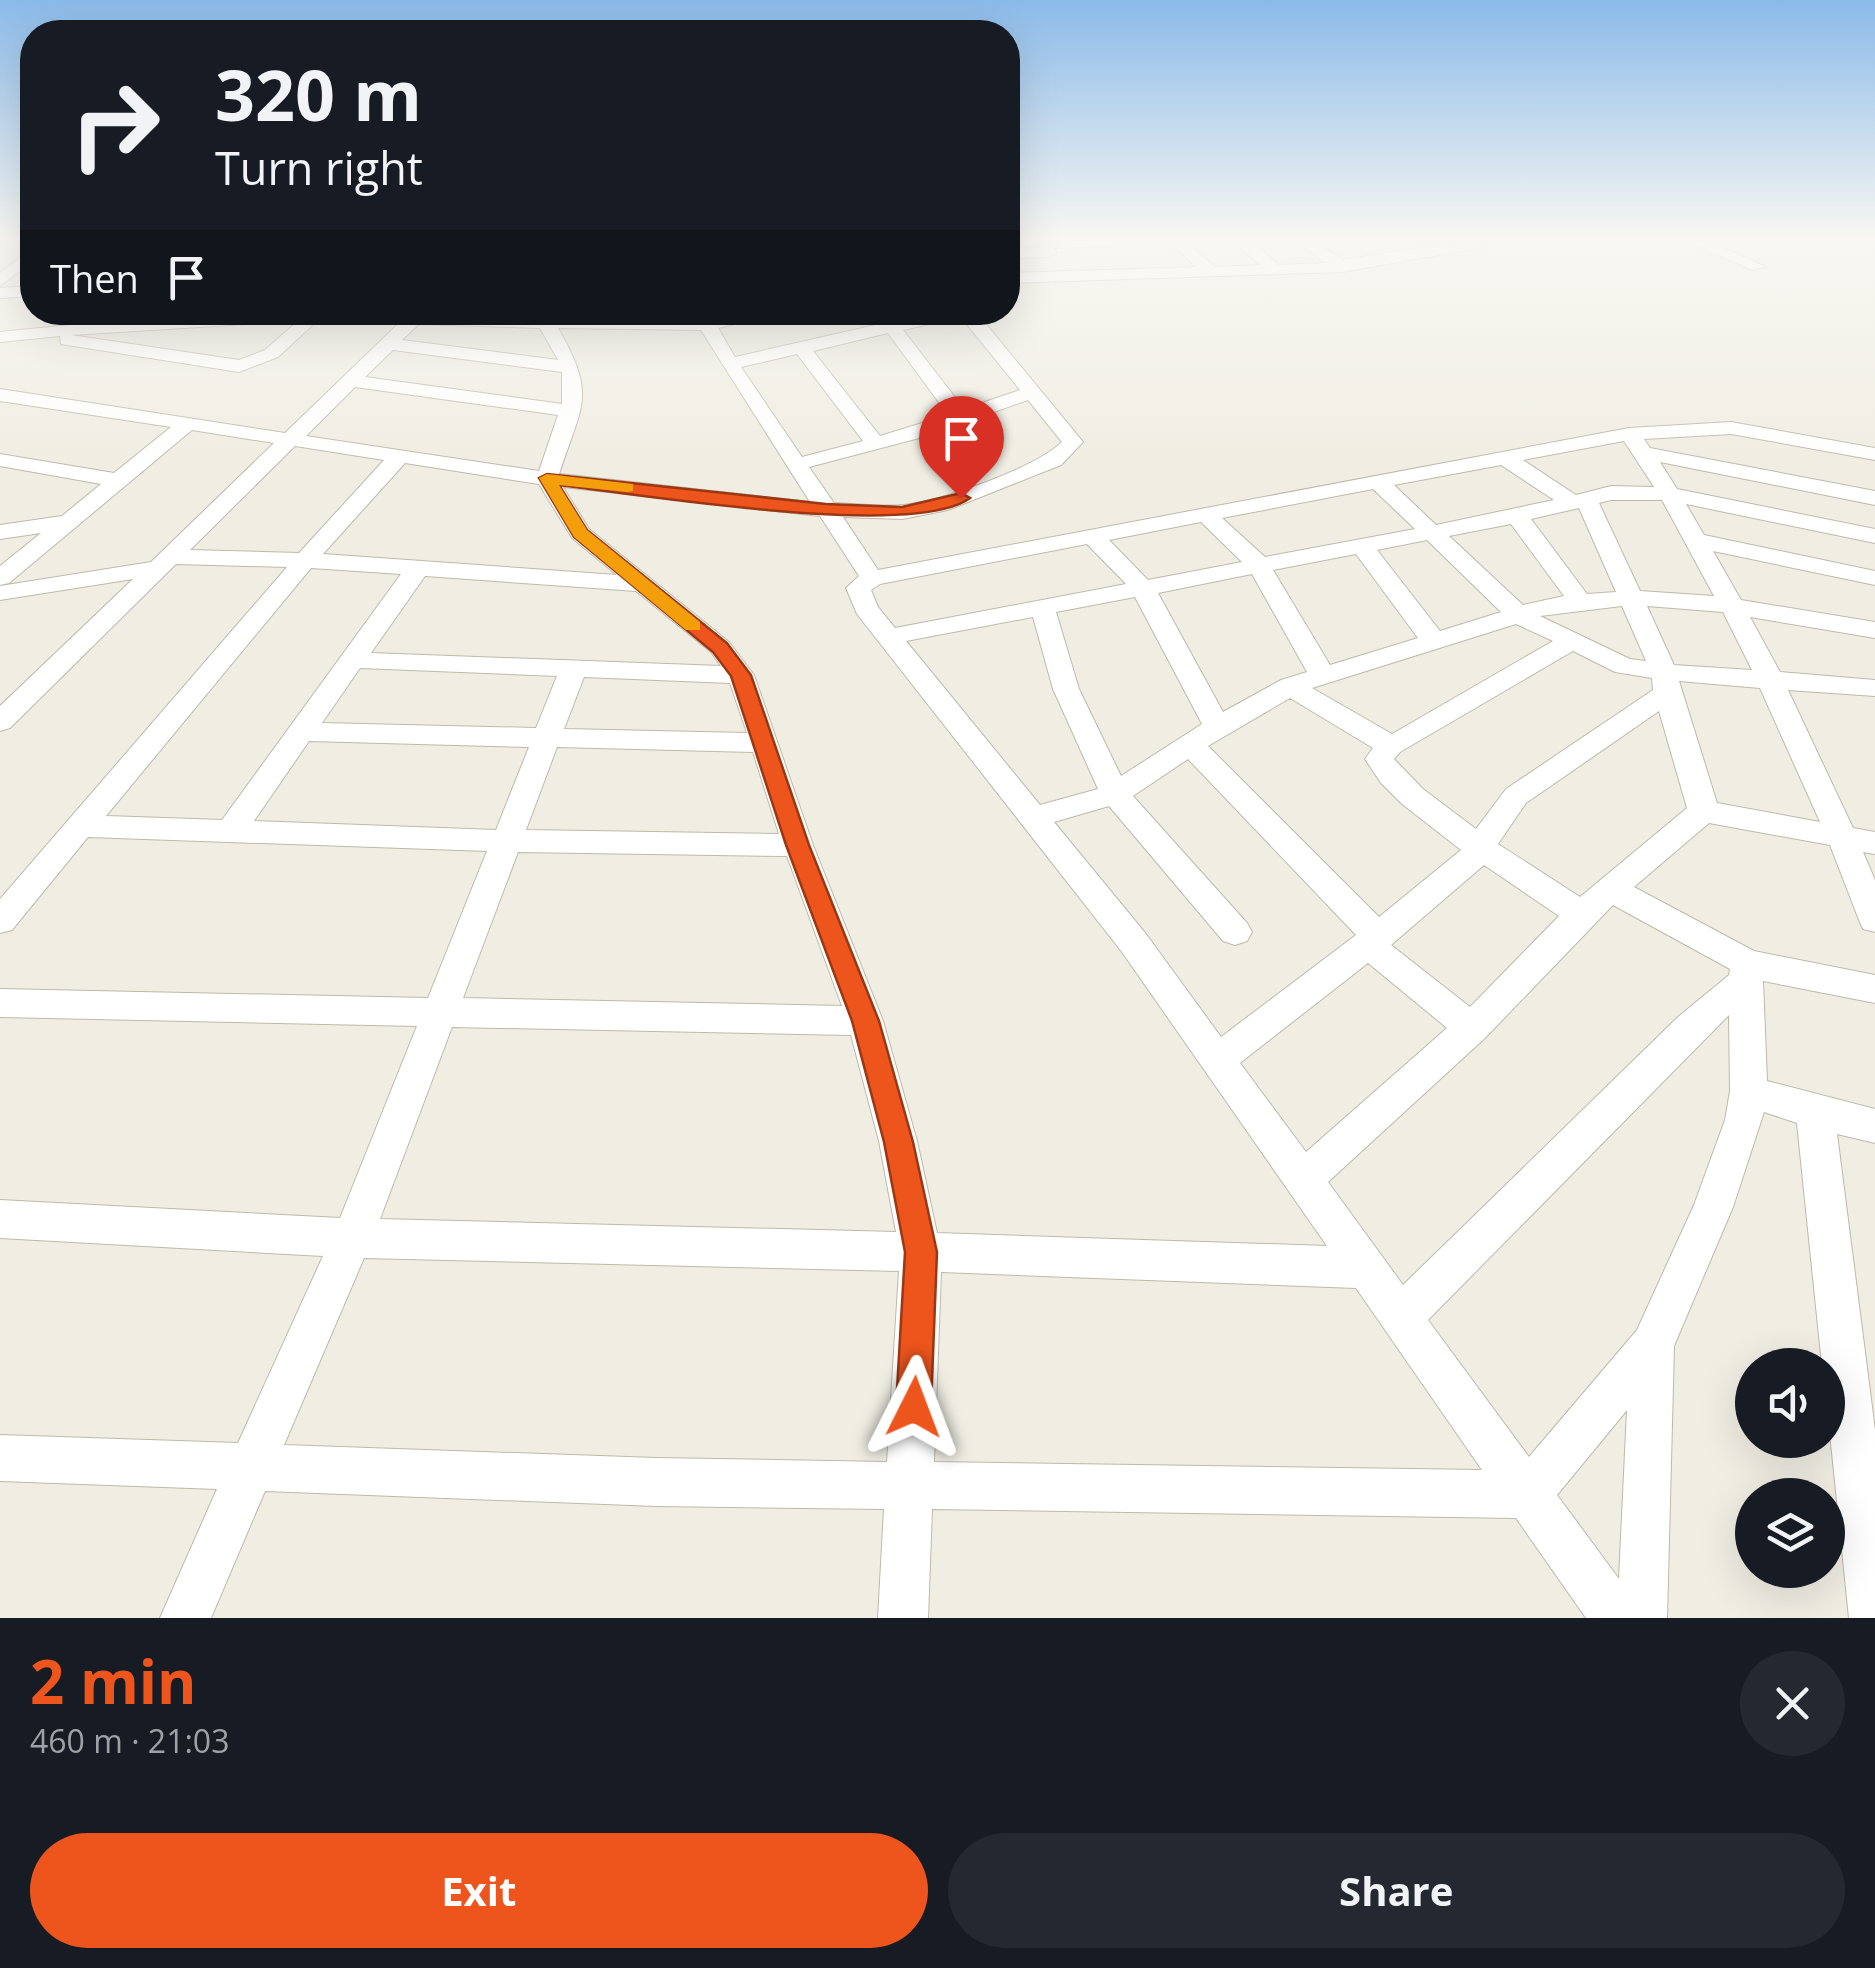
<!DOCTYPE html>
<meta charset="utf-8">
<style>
:root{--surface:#171b24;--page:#242831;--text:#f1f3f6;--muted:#9ea1a6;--accent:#ee551c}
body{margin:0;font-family:"Open Sans",sans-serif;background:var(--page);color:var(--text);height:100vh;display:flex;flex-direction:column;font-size:38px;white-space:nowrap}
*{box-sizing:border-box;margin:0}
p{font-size:32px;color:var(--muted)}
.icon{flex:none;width:55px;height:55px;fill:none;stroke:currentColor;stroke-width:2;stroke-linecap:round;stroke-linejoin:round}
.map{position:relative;height:1618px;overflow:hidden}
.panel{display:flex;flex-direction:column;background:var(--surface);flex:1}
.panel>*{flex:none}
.top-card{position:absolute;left:20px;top:20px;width:1000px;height:305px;border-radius:40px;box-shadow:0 10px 40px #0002;background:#171b24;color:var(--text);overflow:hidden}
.tools{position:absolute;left:1735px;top:1348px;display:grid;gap:20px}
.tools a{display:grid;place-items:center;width:110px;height:110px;border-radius:50%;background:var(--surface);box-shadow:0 10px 40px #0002;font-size:50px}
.pin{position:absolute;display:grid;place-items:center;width:85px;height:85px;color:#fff;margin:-102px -42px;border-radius:50% 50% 50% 0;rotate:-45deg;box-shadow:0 0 10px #0007}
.pin .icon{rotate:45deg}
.me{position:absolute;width:110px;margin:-55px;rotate:3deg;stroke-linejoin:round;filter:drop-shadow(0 0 8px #0008)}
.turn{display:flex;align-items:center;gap:35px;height:210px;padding:0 30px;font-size:45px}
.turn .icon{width:130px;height:130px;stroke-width:2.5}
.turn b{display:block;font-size:70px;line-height:85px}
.then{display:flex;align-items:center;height:95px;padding:0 30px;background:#0003;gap:20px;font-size:38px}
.round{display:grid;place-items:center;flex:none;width:105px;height:105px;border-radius:52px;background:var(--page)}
.summary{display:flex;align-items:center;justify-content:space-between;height:170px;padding:0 30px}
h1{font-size:60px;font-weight:700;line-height:75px;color:var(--accent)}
.cta{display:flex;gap:20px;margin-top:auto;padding:20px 30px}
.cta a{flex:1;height:115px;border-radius:60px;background:var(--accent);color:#fff;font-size:40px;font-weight:700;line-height:115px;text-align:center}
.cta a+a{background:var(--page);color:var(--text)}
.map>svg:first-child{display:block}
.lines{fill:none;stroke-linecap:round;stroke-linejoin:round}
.minor-casing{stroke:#beb9a9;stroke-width:2}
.minor{fill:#fff;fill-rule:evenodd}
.route{fill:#ee551c;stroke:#9b3712;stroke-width:2.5}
.slow{fill:#f59e0b}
</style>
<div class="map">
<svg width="1875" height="1618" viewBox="0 0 1875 1618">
<rect width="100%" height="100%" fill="#f0eee3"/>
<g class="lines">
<defs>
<g id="minor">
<polygon points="1038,241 1125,241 1117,246 1053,248 1057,252 1049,257 1008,259 1008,249 1040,248"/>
<polygon points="1168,241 1185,241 1215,267 1260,265 1233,241 1251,241 1279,265 1326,263 1296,241 1314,241 1343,260 1462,241 1499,241 1491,246 1342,272 1008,283 1008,273 1196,267"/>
<polygon points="1686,241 1708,241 1766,267 1752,270"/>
<polygon points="32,249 32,262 0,286 0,273"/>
<polygon points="32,286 32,296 0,298 0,288"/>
<path d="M 255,312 L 698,320 L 698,312 L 716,312 L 716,318 L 746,312 L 785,312 L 718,328 L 735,357 L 933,312 L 976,312 L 1083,442 L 1061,465 L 948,510 L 902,519 L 843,517 L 878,570 L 1629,428 L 1731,422 L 1875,448 L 1875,460 L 1731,434 L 1644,439 L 1650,448 L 1875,491 L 1875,505 L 1660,462 L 1677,489 L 1875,529 L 1875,543 L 1686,504 L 1704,535 L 1875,571 L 1875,585 L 1713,551 L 1741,600 L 1875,622 L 1875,638 L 1750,617 L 1780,672 L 1875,680 L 1875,696 L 1788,690 L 1853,828 L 1875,832 L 1875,854 L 1863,852 L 1875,880 L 1875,932 L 1863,929 L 1859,920 L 1830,845 L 1709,823 L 1634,887 L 1754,951 L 1875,975 L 1875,1003 L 1763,981 L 1767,1081 L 1875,1109 L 1875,1143 L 1837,1134 L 1875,1430 L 1875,1618 L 1849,1618 L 1828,1414 L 1828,1365 L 1822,1365 L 1797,1123 L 1764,1112 L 1733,1207 L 1674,1346 L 1667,1618 L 1586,1618 L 1516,1518 L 932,1509 L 928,1618 L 878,1618 L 884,1509 L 656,1506 L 265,1491 L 211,1618 L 160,1618 L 217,1489 L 0,1481 L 0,1435 L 238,1443 L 323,1256 L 0,1238 L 0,1200 L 340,1218 L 417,1026 L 0,1017 L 0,989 L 428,998 L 487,851 L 88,837 L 12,930 L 0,933 L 0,899 L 287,567 L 176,564 L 10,728 L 0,731 L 0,706 L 133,579 L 0,600 L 0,586 L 151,562 L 274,443 L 192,430 L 9,583 L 0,585 L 0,566 L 41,533 L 0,539 L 0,525 L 62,516 L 101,484 L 0,466 L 0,454 L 114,473 L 171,427 L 0,401 L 0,389 L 285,433 L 399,323 L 318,320 L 278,357 L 239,372 L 67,345 L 61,344 L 60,336 L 0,342 L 0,332 L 141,318 ZM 961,317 L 1020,390 L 964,409 L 903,330 ZM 298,321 L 265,350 L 239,360 L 71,335 ZM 419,324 L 540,328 L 558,360 L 402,340 ZM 558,328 L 701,330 L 810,502 L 559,474 C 582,404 597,396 558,328 ZM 888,333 L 948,415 L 880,436 L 813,351 ZM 393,350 L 562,372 L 562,404 L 365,377 ZM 797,354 L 863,441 L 802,457 L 741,367 ZM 355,387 L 558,415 L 539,471 L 306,436 ZM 1028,400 L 1062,442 C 1035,468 942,501 904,505 C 881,507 857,504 834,503 L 809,467 L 923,437 ZM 1624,441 L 1654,487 L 1611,486 L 1576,495 L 1523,460 ZM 295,446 L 384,460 L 299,553 L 190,550 ZM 405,463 L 539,484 L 572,538 L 617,575 L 323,554 ZM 1501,465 L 1554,500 L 1436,525 L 1394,485 ZM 563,487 L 820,516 L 859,576 L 846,588 L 857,614 L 1122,952 L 1327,1246 L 937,1233 L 917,1141 L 883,1021 L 813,845 L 754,675 L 729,642 L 589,529 ZM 1373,489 L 1415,529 L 1265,557 L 1222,518 ZM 1611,500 L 1662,500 L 1714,596 L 1640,591 L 1599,503 ZM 1579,508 L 1616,592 L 1587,594 L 1531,519 ZM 1201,522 L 1242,562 L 1148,580 L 1109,540 ZM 1511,524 L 1564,596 L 1523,605 L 1449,536 ZM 1427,540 L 1501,612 L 1440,631 L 1377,550 ZM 1087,544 L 1126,584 L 895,628 L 878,607 L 871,590 L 880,584 ZM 1356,554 L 1418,638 L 1330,665 L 1273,570 ZM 311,568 L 401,574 L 222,820 L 106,816 ZM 1252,574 L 1307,672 L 1281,680 L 1223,712 L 1158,593 ZM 425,576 L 636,591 L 711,652 L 721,666 L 371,653 ZM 1135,597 L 1202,724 L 1121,776 L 1079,689 L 1056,612 ZM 1622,606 L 1646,661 L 1630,659 L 1540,616 ZM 1647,606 L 1723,612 L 1752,670 L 1674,665 ZM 1033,617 L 1053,689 L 1098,789 L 1040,805 L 906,641 ZM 1516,624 L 1553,641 L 1392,734 L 1312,688 ZM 1573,651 L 1615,672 L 1652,678 L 1653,690 L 1506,789 L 1476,829 L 1423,789 L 1394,759 L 1400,752 ZM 360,668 L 557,676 L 536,728 L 322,723 ZM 584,677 L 730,683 L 747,733 L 564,729 ZM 1679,681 L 1760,688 L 1820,822 L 1717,803 ZM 1290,698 L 1373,748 L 1365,759 L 1381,783 L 1402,804 L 1461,850 L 1379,917 L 1208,746 ZM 1659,711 L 1687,808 L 1580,897 L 1498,844 L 1526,803 ZM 309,741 L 529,747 L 496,830 L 254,821 ZM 557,747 L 753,752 L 779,834 L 526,830 ZM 1188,759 L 1356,935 L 1221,1037 L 1146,934 L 1054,822 L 1109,806 L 1223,941 L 1235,945 L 1247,941 L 1252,932 L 1247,923 L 1133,796 ZM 518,852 L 787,856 L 842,1006 L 463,998 ZM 1484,865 L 1559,916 L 1470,1007 L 1391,945 ZM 1613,905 L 1730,969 L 1729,975 L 1678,1017 L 1403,1285 L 1328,1182 L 1485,1038 ZM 1368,963 L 1447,1028 L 1306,1152 L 1240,1063 ZM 1729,1015 L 1730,1091 L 1725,1120 L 1694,1205 L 1637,1330 L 1529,1457 L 1428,1320 ZM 452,1027 L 851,1035 L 879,1141 L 896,1232 L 380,1219 ZM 364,1258 L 899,1271 L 887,1462 L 656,1458 L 284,1445 ZM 941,1272 L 1356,1288 L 1482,1470 L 934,1462 ZM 1627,1410 L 1619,1579 L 1557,1495 Z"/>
</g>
</defs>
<use href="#minor" class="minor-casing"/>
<use href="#minor" class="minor"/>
</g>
<linearGradient id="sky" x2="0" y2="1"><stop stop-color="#8bbae9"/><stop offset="0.51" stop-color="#f8f7f2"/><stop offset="1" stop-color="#f8f7f2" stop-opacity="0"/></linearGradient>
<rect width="1875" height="468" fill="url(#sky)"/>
<path class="route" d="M 547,474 L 826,504 L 902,507 L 961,493 L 970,498 C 914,540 637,494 559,485 L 587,530 L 727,643 L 751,675 L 809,845 L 879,1021 L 913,1142 L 937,1252 L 931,1407 L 926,1419 L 914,1424 L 901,1419 L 896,1407 L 905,1252 L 884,1142 L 852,1021 L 786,845 L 731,676 L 713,652 L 574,537 L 539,478 Z"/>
<polygon class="slow" points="547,474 633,484 633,491 627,492 559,485 587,530 700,622 700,630 686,630 574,537 539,478"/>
</svg>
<div class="tools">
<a><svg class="icon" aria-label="sound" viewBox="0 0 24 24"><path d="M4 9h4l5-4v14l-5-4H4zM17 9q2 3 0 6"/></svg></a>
<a><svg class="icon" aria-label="layers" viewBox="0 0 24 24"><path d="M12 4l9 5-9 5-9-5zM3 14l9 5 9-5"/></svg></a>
</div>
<div class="pin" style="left:961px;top:498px;background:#d93025"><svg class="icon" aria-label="arrive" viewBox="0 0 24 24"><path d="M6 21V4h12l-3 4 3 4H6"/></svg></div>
<svg class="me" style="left:914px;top:1407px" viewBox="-20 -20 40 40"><path d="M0-17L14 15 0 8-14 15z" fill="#ee551c" stroke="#fff" stroke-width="4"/></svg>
<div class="top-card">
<div class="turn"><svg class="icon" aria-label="right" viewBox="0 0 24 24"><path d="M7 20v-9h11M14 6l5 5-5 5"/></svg><div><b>320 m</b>Turn right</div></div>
<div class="then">Then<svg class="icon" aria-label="arrive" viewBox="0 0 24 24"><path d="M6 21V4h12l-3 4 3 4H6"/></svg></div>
</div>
</div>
<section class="panel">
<div class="summary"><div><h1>2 min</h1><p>460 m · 21:03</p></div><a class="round"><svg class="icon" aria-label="close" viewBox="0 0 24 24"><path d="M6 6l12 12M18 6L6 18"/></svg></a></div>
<div class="cta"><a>Exit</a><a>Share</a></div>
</section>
